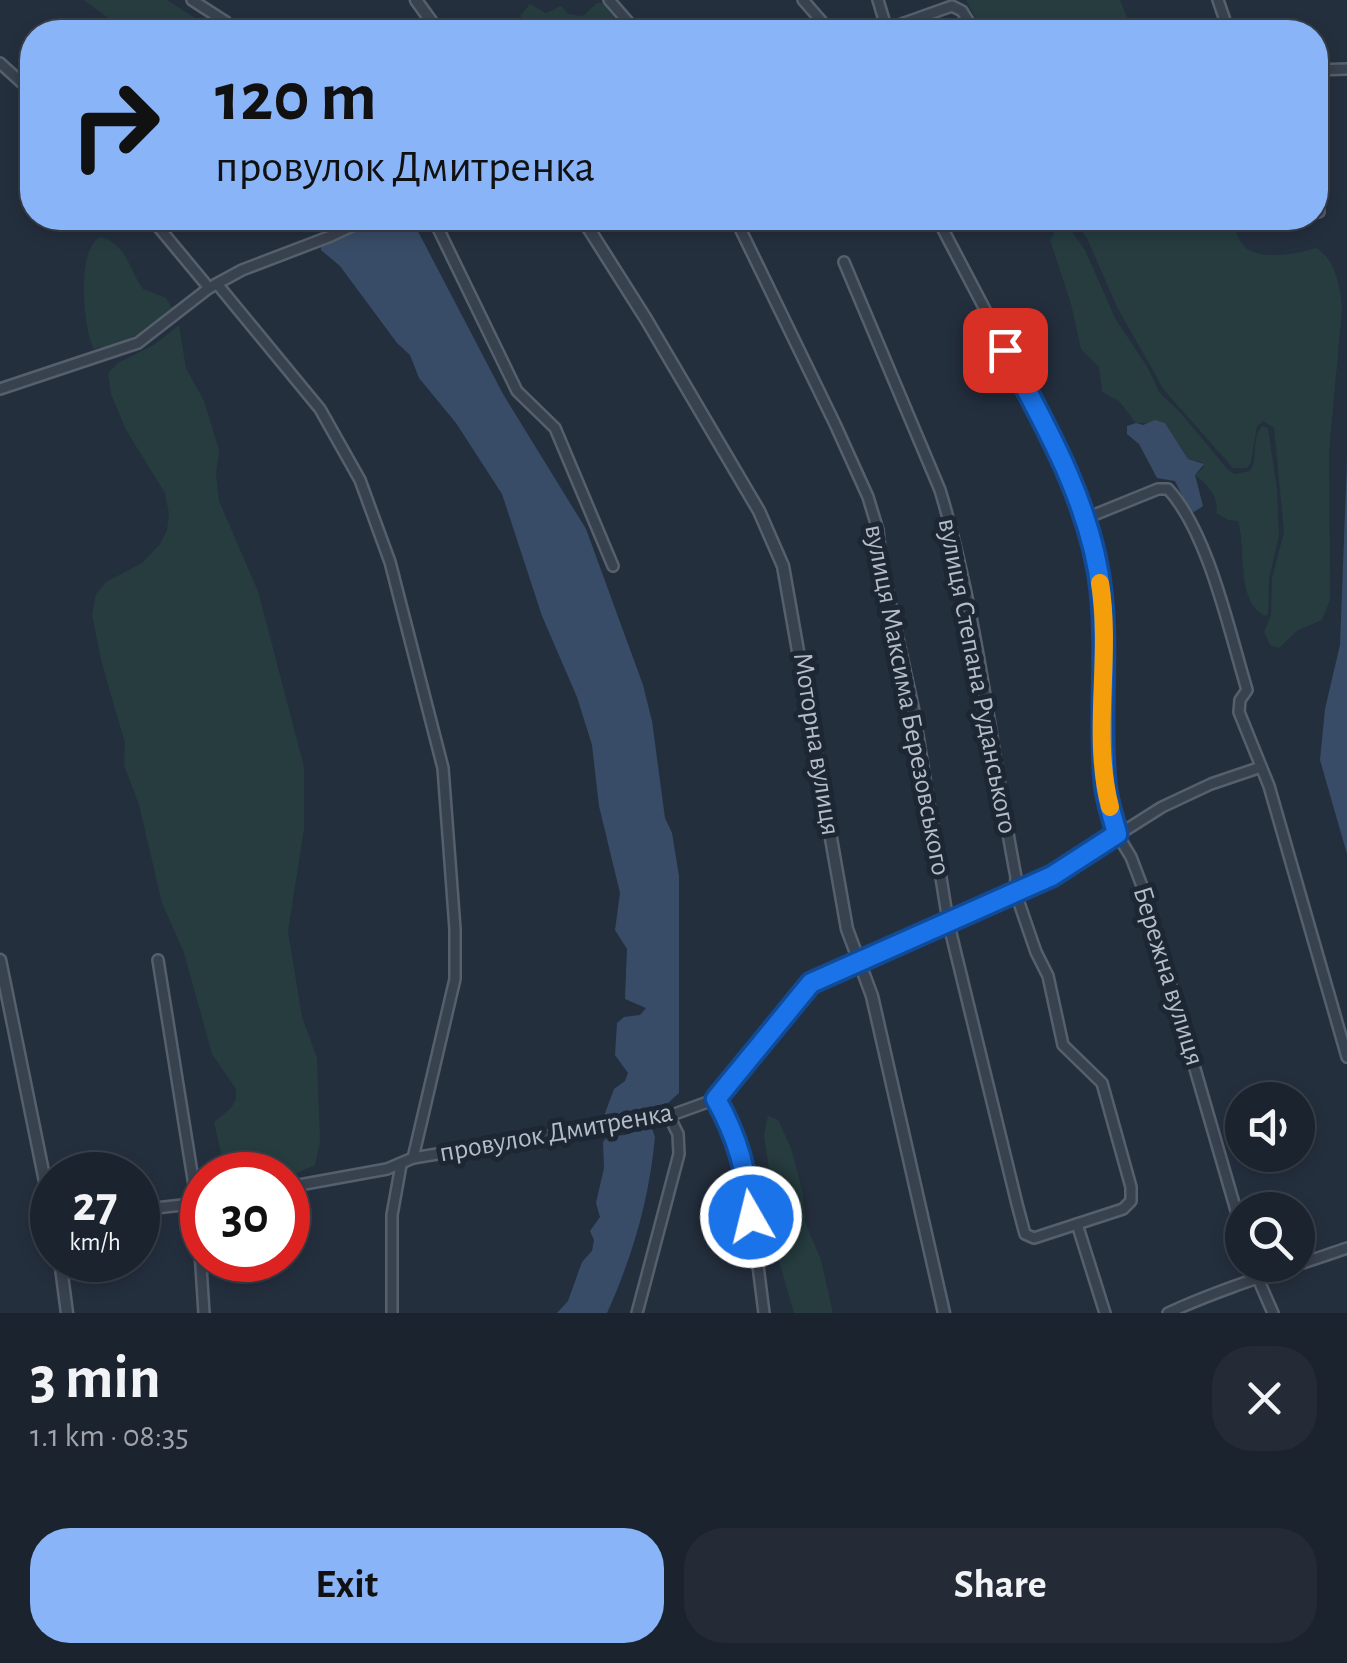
<!DOCTYPE html>
<meta charset="utf-8">
<style>
:root{--surface:#1b232e;--page:#242b36;--text:#f1f3f6;--muted:#a0a4aa;--line:#39404a;--accent:#8ab4f8}
body{margin:0;font-family:"Alegreya Sans",sans-serif;background:var(--page);color:var(--text);height:100vh;display:flex;flex-direction:column;font-size:38px;white-space:nowrap}
*{box-sizing:border-box;margin:0}
p{font-size:32px;color:var(--muted)}
.icon{flex:none;width:55px;height:55px;fill:none;stroke:currentColor;stroke-width:2;stroke-linecap:round;stroke-linejoin:round}
.map{position:relative;height:1313px;overflow:hidden}
.side{display:flex;flex-direction:column;background:var(--surface);flex:1}
.side>*{flex:none}
.guide{position:absolute;left:20px;top:20px;width:1308px;height:210px;border-radius:40px;box-shadow:0 5px 15px #0003,0 0 0 2px var(--line);background:#8ab4f8;color:#111;overflow:hidden}
.fabs{position:absolute;left:1225px;top:1082px;display:grid;gap:20px}
.fabs a{display:grid;place-items:center;width:90px;height:90px;border-radius:50%;background:var(--surface);box-shadow:0 5px 15px #0003,0 0 0 2px var(--line);font-size:50px}
.speed{position:absolute;left:30px;top:1152px;display:flex;gap:20px;font-size:50px;font-weight:700;text-align:center}
.speed>*{display:grid;place-content:center;width:130px;height:130px;border-radius:50%;background:var(--surface);box-shadow:0 5px 15px #0003,0 0 0 2px var(--line);line-height:1}
.speed small{font-size:25px;font-weight:400}
.speed .limit{border:15px solid #d22;background:#fff;color:#111}
.pin{position:absolute;display:grid;place-items:center;width:85px;height:85px;color:#fff;margin:-42px;border-radius:20px;box-shadow:0 5px 15px #0006}
.me{position:absolute;width:110px;margin:-55px;rotate:352deg;stroke-linejoin:round;filter:drop-shadow(0 0 8px #0008)}
.turn{display:flex;align-items:center;gap:35px;height:210px;padding:0 30px;font-size:45px}
.turn .icon{width:130px;height:130px;stroke-width:2.5}
.turn b{display:block;font-size:70px;line-height:85px}
.round{display:grid;place-items:center;flex:none;width:105px;height:105px;border-radius:40px;background:var(--page)}
.head{display:flex;align-items:center;justify-content:space-between;height:170px;padding:0 30px}
h1{font-size:60px;font-weight:600;line-height:75px}
.button{display:flex;gap:20px;margin-top:auto;padding:20px 30px}
.button a{flex:1;height:115px;border-radius:40px;background:var(--accent);color:#111;font-size:40px;font-weight:600;line-height:115px;text-align:center}
.button a+a{background:var(--page);color:var(--text)}
.map>svg:first-child{display:block}
.green{fill:#263c3f}
.water{fill:#394c67}
.lines{fill:none;stroke-linecap:round;stroke-linejoin:round}
.minor-casing{stroke:#565f6c;stroke-width:14}
.tertiary-casing{stroke:#565f6c;stroke-width:15}
.minor{stroke:#38414e;stroke-width:9}
.tertiary{stroke:#38414e;stroke-width:10}
.route-casing{stroke:#114b97;stroke-width:25}
.route{stroke:#1a73e8;stroke-width:18}
.slow{stroke:#f59e0b;stroke-width:18}
.labels{text-anchor:middle;dominant-baseline:central;stroke-width:10;stroke-linejoin:round;paint-order:stroke}
.street-label{font-size:28px;fill:#b4bcc9;stroke:#1d2633}
</style>
<div class="map">
<svg width="1347" height="1313" viewBox="0 0 1347 1313">
<rect width="100%" height="100%" fill="#242f3e"/>
<g class="green">
<polygon points="84,0 167,0 217,32 127,32"/>
<polygon points="966,0 1120,0 1133,32 983,32"/>
<polygon points="605,2 618,17 623,32 518,32 521,15 530,4 546,13 561,6 568,14 583,16 597,3"/>
<path d="M 1071,218 L 1231,218 C 1235,227 1237,240 1245,247 C 1260,261 1299,254 1316,248 C 1335,258 1341,289 1342,309 L 1329,452 L 1330,600 L 1322,620 L 1298,630 L 1279,648 L 1270,645 L 1264,632 L 1271,615 L 1272,578 L 1284,532 L 1274,428 L 1263,421 L 1257,426 L 1251,462 L 1247,468 L 1233,468 L 1164,390 L 1117,307 L 1087,238 Z"/>
<path d="M 1060,221 L 1070,229 L 1085,250 L 1115,318 L 1148,368 L 1159,392 L 1180,412 L 1228,470 L 1234,474 L 1250,471 C 1259,456 1251,439 1262,426 L 1268,428 L 1277,490 L 1279,535 L 1269,579 L 1268,614 L 1265,616 C 1235,600 1247,549 1238,521 L 1228,520 L 1216,513 C 1220,498 1207,484 1195,475 L 1204,467 L 1201,462 L 1188,459 L 1165,423 L 1136,423 L 1119,401 L 1102,392 L 1099,367 L 1081,349 L 1071,304 L 1050,240 Z"/>
<path d="M 100,237 C 127,244 129,270 143,289 L 166,298 L 172,308 C 156,329 120,345 94,349 C 83,329 76,249 100,237 Z"/>
<polygon points="179,325 186,368 204,401 219,450 216,475 219,501 258,591 304,767 304,829 288,931 302,1017 317,1058 320,1142 315,1165 288,1177 220,1173 221,1153 214,1122 231,1108 236,1099 236,1089 212,1054 184,953 162,903 139,805 124,765 125,743 102,664 92,615 96,594 106,582 142,563 160,544 167,530 169,514 165,493 126,430 111,394 108,373 118,363 154,345"/>
<polygon points="768,1116 778,1120 791,1148 803,1194 805,1222 821,1260 833,1313 794,1313 769,1226 770,1177 764,1135"/>
</g>
<g class="water">
<polygon points="382,218 411,218 503,394 586,529 643,685 652,721 665,818 672,833 679,876 679,1093 668,1103 612,1120 604,1116 614,1089 625,1081 628,1073 615,1055 617,1023 624,1017 640,1015 646,1008 625,999 627,949 615,930 620,893 599,806 592,745 577,697 542,616 502,494 456,423 419,378 410,355 397,343 340,266 321,250 321,245"/>
<polygon points="1155,420 1165,423 1188,459 1204,464 1195,475 1203,506 1194,512 1189,509 1175,481 1157,478 1139,444 1127,434 1127,426 1136,423 1143,425"/>
<polygon points="1347,461 1347,854 1320,760 1325,709 1340,645"/>
<path d="M 651,1126 L 655,1137 C 649,1200 633,1255 607,1313 L 557,1313 L 568,1301 L 582,1262 L 592,1251 L 594,1240 L 590,1231 L 600,1217 L 596,1203 L 604,1168 L 603,1142 L 607,1137 L 625,1135 Z"/>
</g>
<g class="lines">
<defs>
<g id="minor">
<polyline points="192,0 226,22"/>
<polyline points="609,0 637,32"/>
<polyline points="803,0 831,32"/>
<polyline points="878,0 887,30"/>
<polyline points="1218,0 1229,32"/>
<polyline points="879,32 952,6 962,11 975,32"/>
<polyline points="0,63 32,92"/>
<polyline points="1319,212 1315,70 1347,69"/>
<polyline points="151,218 209,288"/>
<polyline points="433,218 517,391 555,428 613,566"/>
<path d="M 735,218 L 835,424 L 868,497 L 878,530 L 882,566 L 914,711 L 948,921 L 1017,1204 L 1025,1234 L 1034,1238 L 1123,1209 L 1131,1201 L 1131,1187 L 1102,1083 L 1063,1045 L 1048,976 L 1036,952 L 1015,891 L 1016,877 C 991,748 978,615 940,490 L 844,262"/>
<polyline points="937,218 1034,403 1084,519 1101,589 1105,787 1117,834 1131,857 1142,886 1242,1231"/>
<polyline points="218,285 320,409 360,480 390,562 443,768 455,929 455,979 413,1158"/>
<polyline points="0,389 138,343 209,288 242,270 331,236 369,218"/>
<path d="M 1084,519 L 1158,489 L 1168,489 C 1206,530 1227,621 1243,676 L 1247,690 L 1240,700 L 1239,712 L 1269,786 L 1347,1057"/>
<polyline points="158,960 197,1204 204,1313"/>
<polyline points="716,1099 738,1142 747,1179 764,1313"/>
<polyline points="288,1187 387,1169 413,1158 669,1116 716,1099 811,983 1053,876 1162,807 1211,784 1261,767"/>
<polyline points="138,1210 200,1203"/>
<polyline points="1077,1224 1105,1313"/>
<polyline points="1252,1265 1273,1313"/>
<polyline points="392,1313 392,1215 401,1165"/>
<polyline points="637,1313 679,1154 678,1134 669,1116"/>
<path d="M 1168,1313 C 1227,1286 1287,1269 1347,1248"/>
</g>
<g id="tertiary">
<polyline points="416,0 439,32"/>
<polyline points="582,218 646,319 759,511 783,566 847,929 872,996 944,1313"/>
<polyline points="0,960 52,1216"/>
<polyline points="60,1260 67,1313"/>
</g>
</defs>
<use href="#minor" class="minor-casing"/>
<use href="#tertiary" class="tertiary-casing"/>
<use href="#minor" class="minor"/>
<use href="#tertiary" class="tertiary"/>
</g>
<g class="lines">
<defs>
<path id="route" d="M 751,1217 C 747,1173 738,1138 716,1099 L 811,983 L 1052,876 L 1117,834 C 1113,817 1106,800 1105,782 C 1099,718 1108,654 1101,591 C 1092,506 1045,424 1005,350"/>
</defs>
<use href="#route" class="route-casing"/>
<use href="#route" class="route"/>
<path class="slow" d="M 1100,583 C 1112,657 1091,734 1110,807"/>
</g>
<g class="labels">
<g class="street-label">
<text transform="translate(977 676) rotate(79)">вулиця Степана Руданського</text>
<text transform="translate(907 700) rotate(79)">вулиця Максима Березовського</text>
<text transform="translate(816 744) rotate(81)">Моторна вулиця</text>
<text transform="translate(1168 976) rotate(73)">Бережна вулиця</text>
<text transform="translate(556 1133) rotate(-10)">провулок Дмитренка</text>
</g>
</g>
</svg>
<div class="fabs">
<a><svg class="icon" aria-label="sound" viewBox="0 0 24 24"><path d="M4 9h4l5-4v14l-5-4H4zM17 9q2 3 0 6"/></svg></a>
<a><svg class="icon" aria-label="search" viewBox="0 0 24 24"><circle cx="10" cy="10" r="6"/><path d="M15 15l6 6"/></svg></a>
</div>
<div class="speed"><div>27<small>km/h</small></div><div class="limit">30</div></div>
<div class="pin" style="left:1005px;top:350px;background:#d93025"><svg class="icon" aria-label="arrive" viewBox="0 0 24 24"><path d="M6 21V4h12l-3 4 3 4H6"/></svg></div>
<svg class="me" style="left:751px;top:1217px" viewBox="-20 -20 40 40"><circle r="17" fill="#1a73e8" stroke="#fff" stroke-width="3"/><path d="M0-11L8 9 0 5-8 9z" fill="#fff"/></svg>
<div class="guide">
<div class="turn"><svg class="icon" aria-label="right" viewBox="0 0 24 24"><path d="M7 20v-9h11M14 6l5 5-5 5"/></svg><div><b>120 m</b>провулок Дмитренка</div></div>
</div>
</div>
<section class="side">
<div class="head"><div><h1>3 min</h1><p>1.1 km · 08:35</p></div><a class="round"><svg class="icon" aria-label="close" viewBox="0 0 24 24"><path d="M6 6l12 12M18 6L6 18"/></svg></a></div>
<div class="button"><a>Exit</a><a>Share</a></div>
</section>
